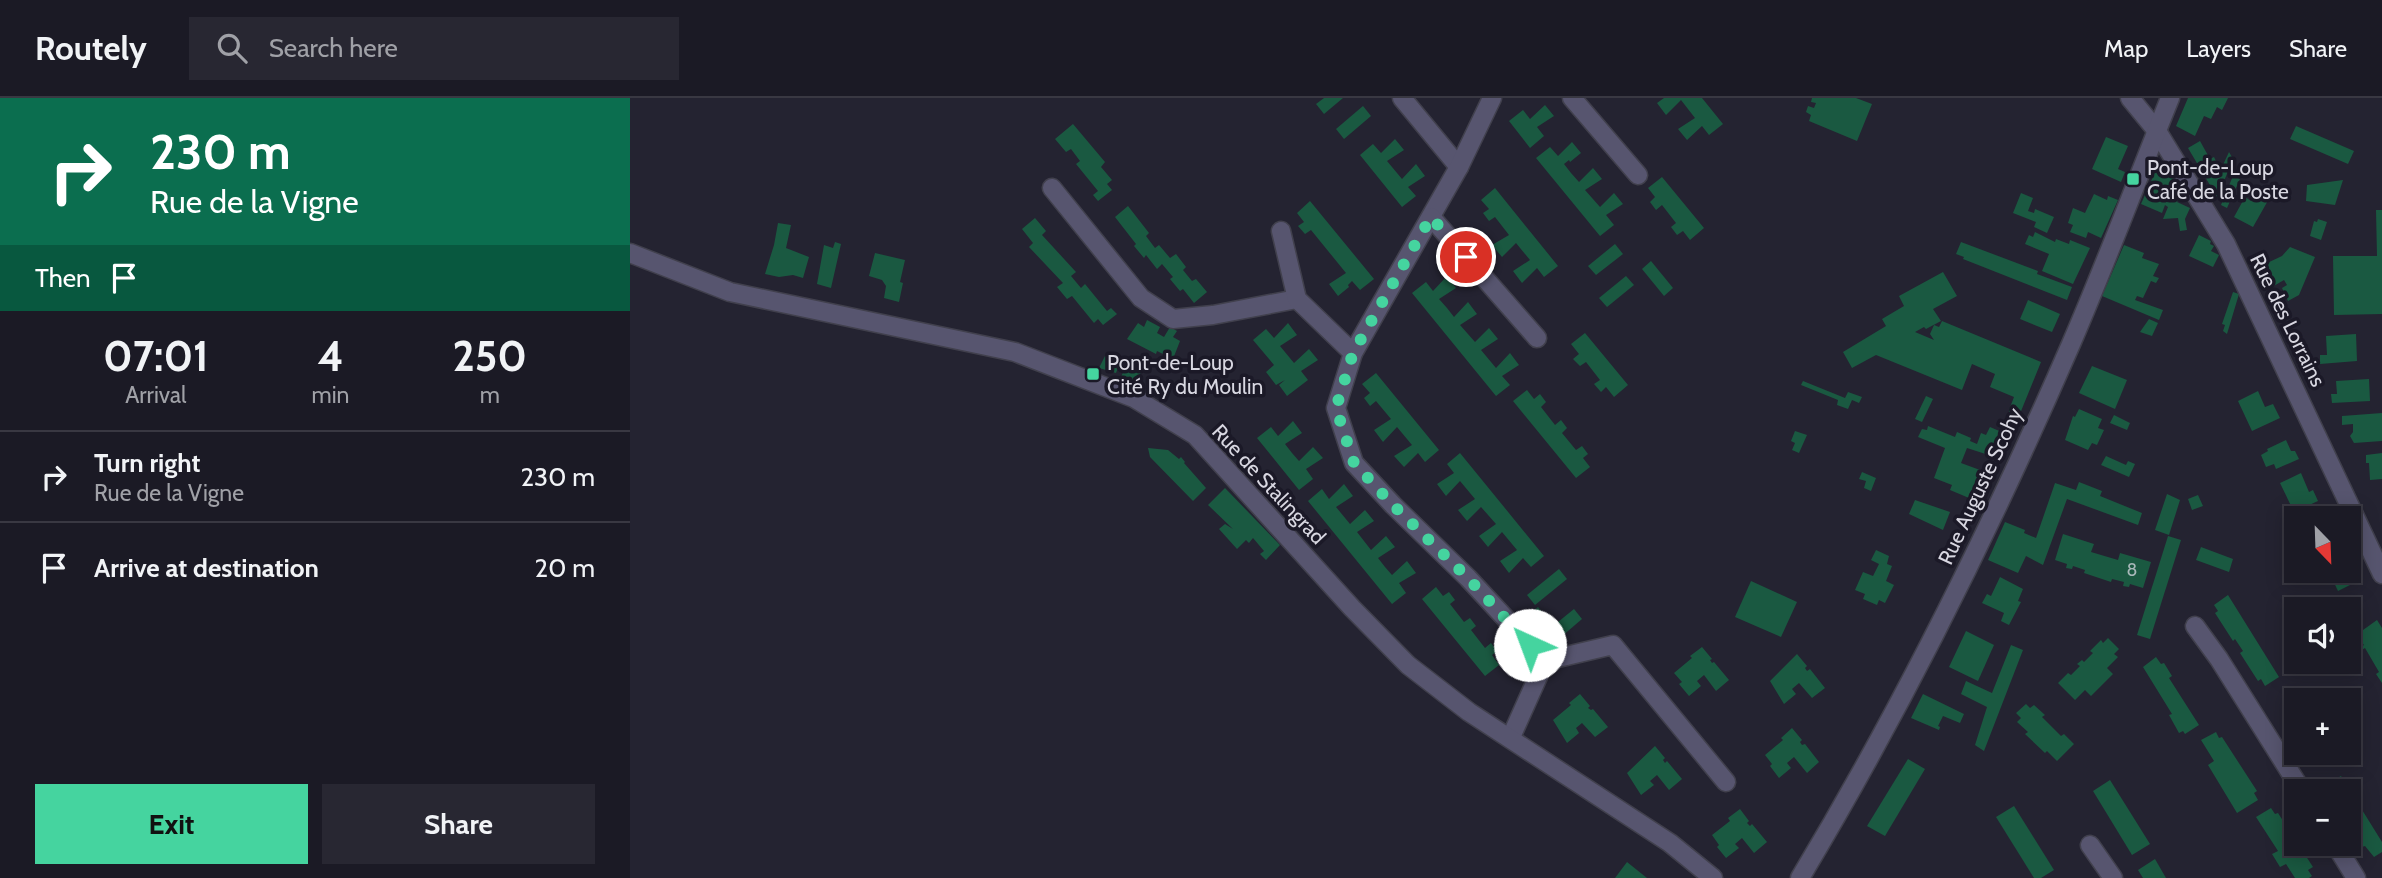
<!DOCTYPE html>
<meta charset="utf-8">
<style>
:root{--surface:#1b1a25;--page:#282732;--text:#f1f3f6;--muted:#a0a1a7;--line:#393842;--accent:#45d49f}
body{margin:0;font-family:Cabin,sans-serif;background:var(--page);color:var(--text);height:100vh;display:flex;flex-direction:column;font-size:26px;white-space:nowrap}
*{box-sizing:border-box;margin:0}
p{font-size:23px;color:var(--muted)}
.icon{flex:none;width:38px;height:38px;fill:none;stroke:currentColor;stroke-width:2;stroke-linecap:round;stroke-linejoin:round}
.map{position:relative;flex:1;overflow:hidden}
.panel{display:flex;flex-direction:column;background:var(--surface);width:630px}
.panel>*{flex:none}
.banner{background:#0b6e4f;color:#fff;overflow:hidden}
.needle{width:46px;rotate:157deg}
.controls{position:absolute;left:1654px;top:408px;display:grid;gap:14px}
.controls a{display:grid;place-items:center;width:77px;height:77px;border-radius:0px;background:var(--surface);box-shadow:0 4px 18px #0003,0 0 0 2px var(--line);font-size:35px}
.pin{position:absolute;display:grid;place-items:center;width:60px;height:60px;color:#fff;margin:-30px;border:4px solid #fff;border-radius:50%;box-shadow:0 2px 7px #0007}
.me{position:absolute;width:77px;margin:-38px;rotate:317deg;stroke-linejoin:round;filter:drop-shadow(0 0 5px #0008)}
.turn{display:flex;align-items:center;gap:24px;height:147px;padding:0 35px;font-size:32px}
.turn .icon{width:91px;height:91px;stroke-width:2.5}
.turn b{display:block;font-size:49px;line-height:60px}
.then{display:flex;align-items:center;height:66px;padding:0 35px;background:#0003;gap:14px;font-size:26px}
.eta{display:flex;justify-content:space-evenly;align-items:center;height:119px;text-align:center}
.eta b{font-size:42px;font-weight:700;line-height:49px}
.action{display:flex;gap:14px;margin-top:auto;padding:14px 35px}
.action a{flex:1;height:80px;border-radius:0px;background:var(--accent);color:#111;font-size:28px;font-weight:700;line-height:80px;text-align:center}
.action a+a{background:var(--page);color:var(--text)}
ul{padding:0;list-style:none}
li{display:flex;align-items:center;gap:21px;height:91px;padding:0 35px;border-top:2px solid var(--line)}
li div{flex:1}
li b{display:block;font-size:26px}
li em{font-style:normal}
header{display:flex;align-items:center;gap:42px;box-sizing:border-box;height:98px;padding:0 35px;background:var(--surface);border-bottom:2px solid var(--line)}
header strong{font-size:33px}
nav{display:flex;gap:38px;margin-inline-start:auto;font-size:24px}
.search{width:490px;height:63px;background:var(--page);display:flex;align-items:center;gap:18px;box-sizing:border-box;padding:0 24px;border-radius:0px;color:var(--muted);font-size:26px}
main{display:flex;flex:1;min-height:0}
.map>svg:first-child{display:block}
.building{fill:#1a5941}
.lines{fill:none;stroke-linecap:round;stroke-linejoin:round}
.minor-casing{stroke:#41404d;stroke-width:21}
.minor{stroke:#57556f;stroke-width:18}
.route{stroke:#45d49f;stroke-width:12;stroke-dasharray:0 21.6}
.poi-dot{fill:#45d49f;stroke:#1b1927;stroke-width:2.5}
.labels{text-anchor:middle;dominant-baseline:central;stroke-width:7;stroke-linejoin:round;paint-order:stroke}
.number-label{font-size:18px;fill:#a8b8b9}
.poi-label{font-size:21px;fill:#d8d7e1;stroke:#1b1927;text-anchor:start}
.street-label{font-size:21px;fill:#d8d7e1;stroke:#1b1927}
</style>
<header>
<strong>Routely</strong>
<div class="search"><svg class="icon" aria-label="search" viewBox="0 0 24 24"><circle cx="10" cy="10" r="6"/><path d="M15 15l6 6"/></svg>Search here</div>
<nav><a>Map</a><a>Layers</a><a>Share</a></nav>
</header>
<main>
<section class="panel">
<div class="banner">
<div class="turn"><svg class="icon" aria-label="right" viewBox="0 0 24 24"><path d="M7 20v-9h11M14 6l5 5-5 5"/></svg><div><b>230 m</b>Rue de la Vigne</div></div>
<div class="then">Then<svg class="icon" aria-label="arrive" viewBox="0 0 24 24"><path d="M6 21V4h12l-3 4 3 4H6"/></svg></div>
</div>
<div class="eta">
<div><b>07:01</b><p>Arrival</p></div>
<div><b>4</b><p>min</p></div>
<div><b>250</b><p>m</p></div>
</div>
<ul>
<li><svg class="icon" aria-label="right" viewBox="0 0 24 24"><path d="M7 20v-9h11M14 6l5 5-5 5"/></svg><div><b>Turn right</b><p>Rue de la Vigne</p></div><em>230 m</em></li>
<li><svg class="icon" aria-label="arrive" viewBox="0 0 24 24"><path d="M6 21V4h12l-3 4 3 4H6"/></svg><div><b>Arrive at destination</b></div><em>20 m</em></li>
</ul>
<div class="action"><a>Exit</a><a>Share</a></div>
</section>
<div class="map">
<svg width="1752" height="780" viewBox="0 0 1752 780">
<rect width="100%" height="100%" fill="#242331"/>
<g class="building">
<polygon points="694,0 713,0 694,16 686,6"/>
<polygon points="1034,0 1072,0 1093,26 1079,37 1072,28 1057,42 1048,31 1065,20 1051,2 1036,17 1027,5"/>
<polygon points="1182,0 1226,0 1242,6 1227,43 1179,23 1181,17 1176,14 1178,8 1184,10 1186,5 1181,4"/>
<polygon points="1558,0 1598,0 1592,12 1587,9 1581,21 1574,18 1565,38 1546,28"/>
<polygon points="915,7 924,18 907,29 914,38 900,50 879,23 893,12 900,21"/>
<polygon points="733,8 741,18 714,41 706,31"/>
<polygon points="443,26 475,64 471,69 482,82 477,86 482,92 468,103 463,97 468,93 446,66 450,63 441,51 436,54 425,41"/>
<polygon points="1666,28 1724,53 1718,66 1660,41"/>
<polygon points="1476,39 1498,48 1488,71 1495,74 1491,84 1462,71"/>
<polygon points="765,41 774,52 757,63 772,81 786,66 795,78 778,89 786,98 772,109 730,57 743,46 751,55"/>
<polygon points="1570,43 1580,61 1584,59 1589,69 1592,69 1599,54 1603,61 1592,88 1598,90 1603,78 1610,81 1597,110 1591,107 1593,102 1587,99 1558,50"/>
<polygon points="942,44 951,55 940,64 939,62 934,66 941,75 949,84 963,70 972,81 955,92 970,109 984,95 993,106 976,117 984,127 970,138 906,60 920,49 928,58"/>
<polygon points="1530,63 1534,63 1553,90 1547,104 1560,110 1555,121 1557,132 1550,133 1548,120 1533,121 1538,109 1535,107 1532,115 1511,106"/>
<polygon points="1032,79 1074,130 1060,142 1053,133 1047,137 1041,129 1046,125 1032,107 1026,112 1020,104 1025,99 1018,90"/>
<polygon points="1713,82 1705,107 1676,103 1677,87"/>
<polygon points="1628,89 1635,92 1633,95 1640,99 1623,129 1604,119 1615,99 1621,103"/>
<polygon points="865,90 928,168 914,179 907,170 892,185 883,173 900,162 886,145 872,159 862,147 879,137 865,119 859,123 853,115 859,111 851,102"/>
<polygon points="1391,95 1403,100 1398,113 1404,115 1405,111 1424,119 1417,135 1404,129 1406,124 1383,115"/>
<polygon points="1464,96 1477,102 1478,98 1488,102 1471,140 1458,134 1456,140 1440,134 1443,127 1438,125 1443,110 1455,115"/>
<polygon points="680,103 744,181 730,192 722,183 718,187 719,189 708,198 699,186 716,175 681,132 675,136 668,128 674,124 667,115"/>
<polygon points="498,108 519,135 516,138 525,150 529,147 540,160 546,156 556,169 553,172 557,177 562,183 566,181 577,194 564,205 553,191 550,193 540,181 543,179 532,166 527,171 516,157 514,160 504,148 506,146 485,119"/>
<polygon points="1746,112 1752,112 1752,216 1704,217 1703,158 1747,158"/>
<polygon points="405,120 416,133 412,137 446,174 441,178 451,190 455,186 477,213 481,210 487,216 473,227 468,221 464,225 442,198 437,201 427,189 433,185 399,149 403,145 392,131"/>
<polygon points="1688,121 1697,124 1691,142 1680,138 1684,123 1687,124"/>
<polygon points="148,125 161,127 156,150 179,159 173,180 163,177 149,179 135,176 144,147"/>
<polygon points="1405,134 1425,144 1426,141 1439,146 1440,142 1460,150 1443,186 1412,173 1419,156 1395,146 1399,137 1403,139"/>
<polygon points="1569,137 1581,143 1580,146 1584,148 1581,153 1589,157 1583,169 1559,158"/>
<polygon points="205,144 211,146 201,190 187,186 194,147 203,150"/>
<polygon points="1331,144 1408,173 1407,176 1442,189 1437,202 1333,161 1334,159 1326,156"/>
<polygon points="985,146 993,156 966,177 958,168"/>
<polygon points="1494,147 1514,155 1512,160 1529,166 1523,178 1529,180 1526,185 1521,183 1513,200 1507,198 1505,202 1533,212 1529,222 1472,198"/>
<polygon points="1660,149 1685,159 1669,197 1658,203 1652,190 1657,187 1654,182 1642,189 1633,171 1635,166 1652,158"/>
<polygon points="245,155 275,162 270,184 273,185 269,204 254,200 256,188 252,182 239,178"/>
<polygon points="1021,163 1043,190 1034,198 1012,171"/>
<polygon points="1313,174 1327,198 1303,211 1311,223 1296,231 1294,229 1285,234 1304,242 1300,236 1304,227 1309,229 1312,223 1411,264 1387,323 1380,320 1379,312 1384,299 1360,289 1365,276 1342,266 1332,292 1246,257 1222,270 1213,254 1256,228 1252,221 1274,208 1269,198"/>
<polygon points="817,178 826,190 809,201 817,210 824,219 838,204 847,216 830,227 845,244 859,230 868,241 851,252 866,270 880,255 889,267 872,278 880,287 866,298 782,195 796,184 803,193"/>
<polygon points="996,178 1004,187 977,209 969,200"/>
<polygon points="1603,194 1609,196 1597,236 1593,233 1595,227 1592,226"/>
<polygon points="1398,202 1430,216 1422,234 1390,221"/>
<polygon points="1519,221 1528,225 1522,238 1510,234"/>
<polygon points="517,222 530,229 527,235 534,239 540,229 547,233 543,239 550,243 543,261 527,253 526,256 497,241 508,225 514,229"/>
<polygon points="658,225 667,237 650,248 664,265 679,251 688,262 671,273 678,282 657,298 649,287 655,282 646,287 636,274 644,267 623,242 636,231 644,240"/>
<polygon points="955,235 998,287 984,299 976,289 971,294 964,286 970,282 956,264 950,268 943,261 949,256 941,246"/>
<polygon points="1726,236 1727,263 1690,266 1690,257 1697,257 1696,238"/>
<polygon points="475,258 490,264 486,275 469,270"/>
<polygon points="496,267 511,274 507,284 491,279"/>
<polygon points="1462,268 1497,282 1485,311 1449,295"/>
<polygon points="746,275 809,352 795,364 788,355 774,369 764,358 782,347 767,329 753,344 744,332 761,321 746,303 740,308 734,300 740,295 732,286"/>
<polygon points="524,279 539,286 534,298 520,290"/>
<polygon points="1739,281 1740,303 1702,305 1701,296 1707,296 1706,283"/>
<polygon points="1173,283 1215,300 1218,294 1232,299 1229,305 1222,302 1218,311 1207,307 1208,302 1171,287"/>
<polygon points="897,292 904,301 910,296 916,304 911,309 925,327 931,322 937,330 932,335 946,352 952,348 958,356 953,360 960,369 946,380 883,303"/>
<polygon points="1628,293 1635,309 1643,306 1650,320 1622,333 1608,303"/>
<polygon points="1296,298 1303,301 1292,324 1285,321"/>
<polygon points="1449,311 1472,321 1468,330 1474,332 1467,347 1462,345 1458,352 1435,342 1443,318 1445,319"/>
<polygon points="1752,315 1752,343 1724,345 1720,338 1723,334 1723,326 1712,327 1712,318"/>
<polygon points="1484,317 1500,325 1497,332 1480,325"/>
<polygon points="663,323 672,335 655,346 662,355 669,363 683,349 693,360 676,371 683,381 669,392 627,340 641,329 648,338"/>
<polygon points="1298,328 1325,339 1327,334 1341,340 1340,343 1347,346 1351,335 1356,337 1360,329 1381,338 1371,361 1337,350 1331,365 1350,372 1339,400 1320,392 1322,387 1304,380 1315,350 1288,339 1292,331 1297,332"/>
<polygon points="1165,333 1177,337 1169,355 1162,352 1165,345 1161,343"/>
<polygon points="1656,342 1661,353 1665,353 1669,361 1646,371 1644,366 1636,369 1631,357 1638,353 1637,351"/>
<polygon points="518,350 538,352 549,361 551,359 555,364 554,365 576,390 563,403 520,359"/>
<polygon points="830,355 914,458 901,469 893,460 879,475 870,463 887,452 872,434 858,449 849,438 866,426 851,409 837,423 828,412 845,401 830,383 816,398 807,386 824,375 817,366"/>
<polygon points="1752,355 1752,381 1740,382 1739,365 1736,365 1736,357"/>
<polygon points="1476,358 1496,367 1498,363 1505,366 1499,379 1471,367"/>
<polygon points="1232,374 1246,380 1241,393 1234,390 1236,383 1229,381"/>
<polygon points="1671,375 1679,394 1683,392 1688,403 1664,414 1650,385"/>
<polygon points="1449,384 1472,393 1470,398 1512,415 1508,427 1437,401 1413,467 1396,458 1388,475 1358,462 1375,424 1395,432 1394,435 1406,440 1425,385 1446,392"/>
<polygon points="714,386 723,398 706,409 720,426 735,412 744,423 727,434 741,452 756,438 765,449 748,460 755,469 762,477 777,463 786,475 769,485 776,495 762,506 678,403 692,391 699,401"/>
<polygon points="595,390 650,447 636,462 630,456 634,453 623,440 619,445 616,442 607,451 589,431 595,426 603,431 578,407"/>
<polygon points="1537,396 1550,402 1539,437 1525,432"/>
<polygon points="1568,397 1573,408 1562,412 1558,401"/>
<polygon points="1285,402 1320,414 1313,432 1279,416"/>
<polygon points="1433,436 1464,446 1461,454 1488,462 1490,455 1521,464 1513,490 1500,486 1499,489 1493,488 1494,484 1482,481 1481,484 1454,475 1455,472 1443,468 1442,471 1436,470 1437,466 1425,462"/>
<polygon points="1538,438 1551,442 1520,541 1507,537"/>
<polygon points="1571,449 1603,461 1599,474 1566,462"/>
<polygon points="1246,452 1259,458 1257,466 1262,468 1256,483 1264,487 1255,505 1249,502 1247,507 1233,501 1235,496 1225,492 1233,474 1243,478 1249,466 1241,462"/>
<polygon points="929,471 937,481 905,507 897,497"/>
<polygon points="1698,472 1719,472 1726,484 1708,493"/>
<polygon points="1370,479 1393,491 1388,503 1391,504 1379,527 1371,523 1374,515 1352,505 1357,496 1361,498"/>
<polygon points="1121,483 1167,504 1151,539 1105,519"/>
<polygon points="806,489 813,498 819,494 825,502 820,506 834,524 840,520 846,528 841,532 855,550 861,545 867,553 862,557 869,567 855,578 792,501"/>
<polygon points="1598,497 1649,579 1635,588 1631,581 1628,583 1610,555 1613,553 1605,541 1603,543 1585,515 1588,513 1584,507"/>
<polygon points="908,509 921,525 911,533 898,517"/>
<polygon points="944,511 952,521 931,539 923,528"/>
<polygon points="1747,522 1752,530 1752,585 1746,576 1749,574 1735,550 1723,557 1722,555 1734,547 1726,537"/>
<polygon points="1336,533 1364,547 1348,583 1319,569"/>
<polygon points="1478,540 1489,551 1484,556 1488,559 1477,570 1483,576 1461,598 1455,592 1445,602 1428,585 1438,575 1441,577 1450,568 1447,566 1452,562 1454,564 1463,555 1460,553 1471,542 1473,545"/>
<polygon points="1381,547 1393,552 1354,653 1345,647 1357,609 1331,596 1336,583 1362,595"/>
<polygon points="1072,549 1082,561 1080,562 1082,565 1084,564 1099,582 1086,593 1074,577 1067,583 1071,588 1059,598 1049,586 1052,584 1044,575 1062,560 1060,558"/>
<polygon points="1167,556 1177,568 1175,570 1177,573 1180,571 1195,590 1182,600 1169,585 1162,591 1166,596 1154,606 1140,583"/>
<polygon points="1526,559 1531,566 1534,565 1542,578 1539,580 1569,627 1555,636 1553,633 1549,635 1539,617 1542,616 1513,569"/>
<polygon points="1668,588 1677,602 1666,602 1666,622 1655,605 1658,603 1654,597"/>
<polygon points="950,596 960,608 958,610 961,612 963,611 978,629 965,639 952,625 946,630 949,635 937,645 923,622 941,607 939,605"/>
<polygon points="1293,596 1334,616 1330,625 1313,618 1308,628 1310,629 1309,632 1281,620"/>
<polygon points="1396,606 1400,610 1404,607 1415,617 1412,619 1431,638 1434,636 1444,646 1427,663 1417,653 1415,655 1395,636 1398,634 1387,624 1391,620 1386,615"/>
<polygon points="1162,630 1172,642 1170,644 1172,647 1175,646 1189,664 1177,675 1164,659 1157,665 1161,670 1149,680 1140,668 1142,666 1135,657 1153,642 1151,640"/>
<polygon points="1586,634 1589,640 1592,639 1627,693 1624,695 1628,702 1607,715 1578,667 1584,663 1571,642"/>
<polygon points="1025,648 1035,660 1033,662 1035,665 1037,663 1052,681 1039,692 1027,677 1020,683 1024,687 1011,697 997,675"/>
<polygon points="1687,654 1713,654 1696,665"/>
<polygon points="1278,661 1295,671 1255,738 1237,728"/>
<polygon points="1711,678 1752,744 1752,754 1744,759 1735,748 1732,749 1718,727 1718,693 1701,693 1696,686"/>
<polygon points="1480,682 1520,746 1502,757 1463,693"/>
<polygon points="1384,708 1424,772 1411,780 1404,780 1366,719"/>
<polygon points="1641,710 1645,716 1648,715 1683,769 1678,772 1682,778 1679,780 1665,780 1656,766 1650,769 1642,756 1648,753 1626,719"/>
<polygon points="1110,711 1119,723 1117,725 1120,728 1122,726 1137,744 1124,755 1112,740 1105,746 1109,750 1096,760 1087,749 1089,747 1082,737 1100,723 1098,720"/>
<polygon points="1525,761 1536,780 1513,780 1508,772"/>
<polygon points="997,764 1017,780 985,780"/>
</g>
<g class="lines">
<defs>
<g id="minor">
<polyline points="772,0 829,69"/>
<polyline points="862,0 829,69 723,255 706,310 724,365 763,407 838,480 915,563 881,639"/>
<polyline points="942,0 1008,77"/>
<polyline points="1500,0 1527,33 1596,146 1752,476"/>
<polyline points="422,90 511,200 543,221 583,217 667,201"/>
<polyline points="801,119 907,240"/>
<polyline points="651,133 667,201 723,255"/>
<polyline points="0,155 100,194 385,254 504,300 565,337 722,510 778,567 839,614 1040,745 1083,780"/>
<polyline points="1565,528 1589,561 1672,693"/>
<polyline points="915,563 983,547 1096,684"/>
<polyline points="1705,746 1726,780"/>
<polyline points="1460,747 1483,780"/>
<path d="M 1170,780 C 1272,610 1362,428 1441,246 C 1476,165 1507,82 1540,0"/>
</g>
</defs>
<use href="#minor" class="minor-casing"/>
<use href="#minor" class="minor"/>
</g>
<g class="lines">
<polyline class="route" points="836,159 801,119 723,255 706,310 724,365 763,407 838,480 900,547"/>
</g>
<g class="poi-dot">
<rect x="1496" y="74" width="14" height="14" rx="3.5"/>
<rect x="456" y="269" width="14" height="14" rx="3.5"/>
</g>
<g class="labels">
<g class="number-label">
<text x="1502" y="472">8</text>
</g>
<g class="poi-label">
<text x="1517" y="69">Pont-de-Loup<tspan x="1517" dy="24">Café de la Poste</tspan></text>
<text x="477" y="264">Pont-de-Loup<tspan x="477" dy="24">Cité Ry du Moulin</tspan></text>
</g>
<g class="street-label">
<text transform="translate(1658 222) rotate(64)">Rue des Lorrains</text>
<text transform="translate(639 386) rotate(47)">Rue de Stalingrad</text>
<text transform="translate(1350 388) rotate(-65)">Rue Auguste Scohy</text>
</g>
</g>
</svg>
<div class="controls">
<a><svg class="needle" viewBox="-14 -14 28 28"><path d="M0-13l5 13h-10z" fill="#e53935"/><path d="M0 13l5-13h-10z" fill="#a0a1a7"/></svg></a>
<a><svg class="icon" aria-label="sound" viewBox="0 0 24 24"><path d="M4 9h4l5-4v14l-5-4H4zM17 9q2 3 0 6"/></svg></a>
<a>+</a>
<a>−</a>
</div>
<div class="pin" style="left:836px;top:159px;background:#d93025"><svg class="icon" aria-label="arrive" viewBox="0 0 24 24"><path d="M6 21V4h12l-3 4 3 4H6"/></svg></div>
<svg class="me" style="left:900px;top:547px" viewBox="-20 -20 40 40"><circle r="19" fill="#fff"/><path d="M0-13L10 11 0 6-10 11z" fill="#45d49f"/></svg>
</div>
</main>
